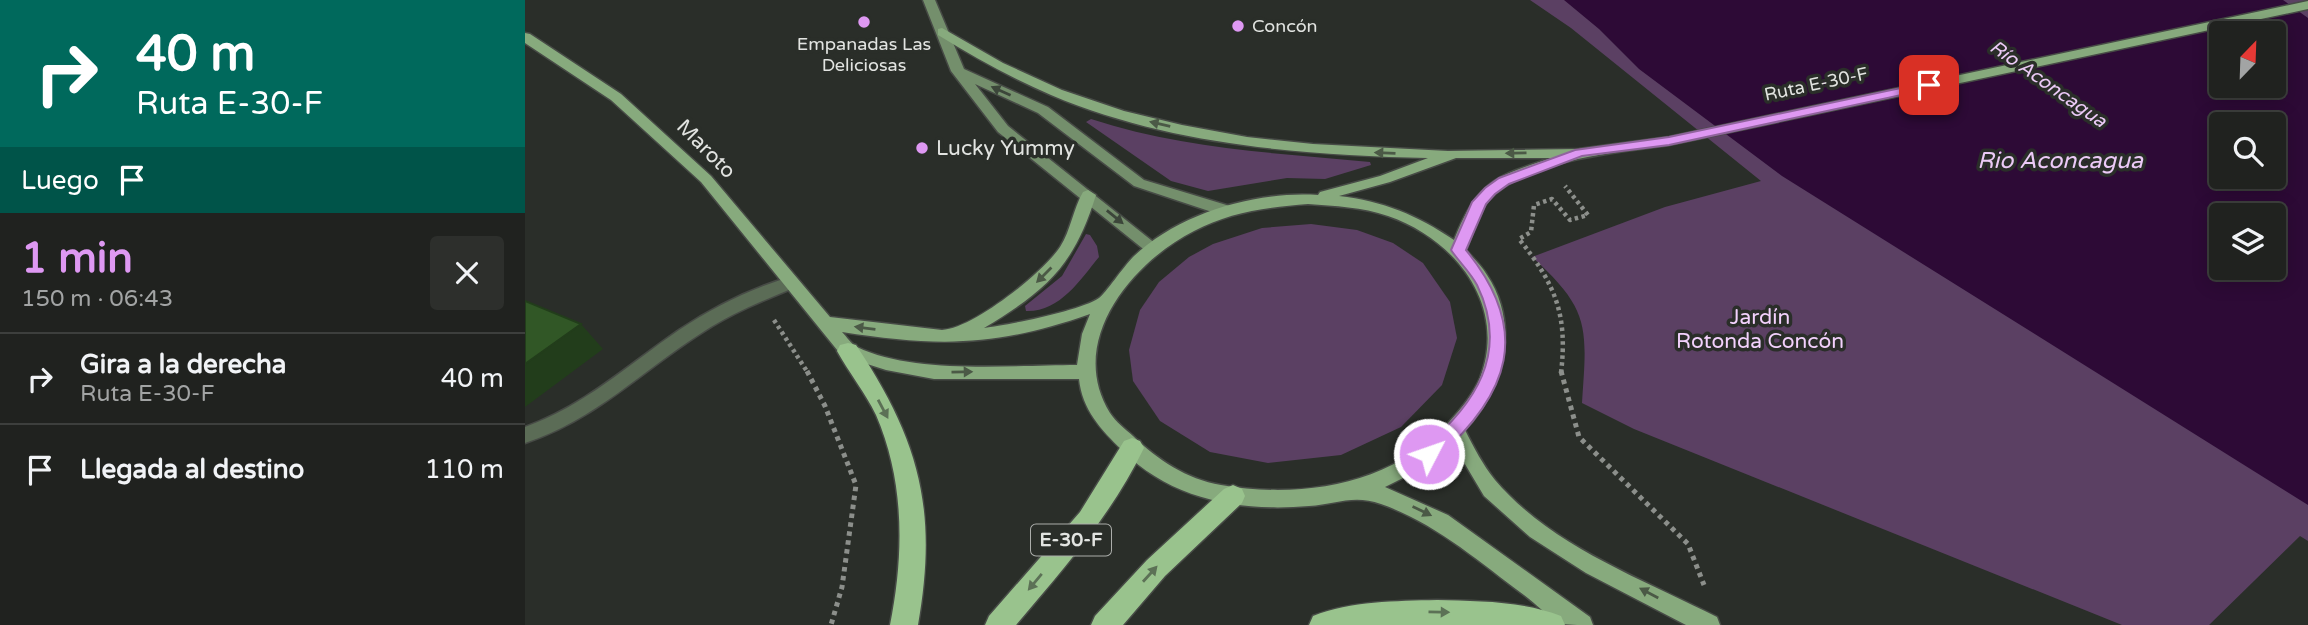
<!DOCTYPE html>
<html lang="es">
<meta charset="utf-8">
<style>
:root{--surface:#20221f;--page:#2d2f2c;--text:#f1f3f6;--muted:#a2a4a4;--line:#3d3f3d;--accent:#de98f2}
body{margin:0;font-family:"Varela Round",sans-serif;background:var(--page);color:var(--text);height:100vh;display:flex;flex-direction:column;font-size:26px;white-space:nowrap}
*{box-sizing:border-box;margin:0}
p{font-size:23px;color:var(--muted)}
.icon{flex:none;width:38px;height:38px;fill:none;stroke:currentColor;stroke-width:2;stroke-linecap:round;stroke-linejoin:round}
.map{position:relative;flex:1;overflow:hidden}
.drawer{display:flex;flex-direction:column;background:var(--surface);width:525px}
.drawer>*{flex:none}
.banner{background:#00695c;color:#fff;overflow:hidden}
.needle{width:46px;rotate:23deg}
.controls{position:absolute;left:1684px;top:21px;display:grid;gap:14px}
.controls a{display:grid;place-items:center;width:77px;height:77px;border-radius:7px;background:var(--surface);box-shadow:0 4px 18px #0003,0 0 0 2px var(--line);font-size:35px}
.pin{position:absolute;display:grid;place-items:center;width:60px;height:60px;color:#fff;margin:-30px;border-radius:14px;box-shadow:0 4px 10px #0006}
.me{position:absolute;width:77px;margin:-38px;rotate:49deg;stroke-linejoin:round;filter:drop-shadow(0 0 5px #0008)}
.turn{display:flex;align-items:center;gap:24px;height:147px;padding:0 21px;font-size:32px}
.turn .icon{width:91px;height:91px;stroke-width:2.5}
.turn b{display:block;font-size:49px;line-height:60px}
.then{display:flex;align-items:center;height:66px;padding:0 21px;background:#0003;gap:14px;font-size:26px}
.round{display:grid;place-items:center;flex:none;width:74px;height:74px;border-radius:7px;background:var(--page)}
.headline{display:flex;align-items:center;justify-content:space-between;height:119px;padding:0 21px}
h1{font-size:42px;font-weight:800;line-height:52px;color:var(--accent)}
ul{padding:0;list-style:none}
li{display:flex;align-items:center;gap:21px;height:91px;padding:0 21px;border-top:2px solid var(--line)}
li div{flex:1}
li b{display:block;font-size:26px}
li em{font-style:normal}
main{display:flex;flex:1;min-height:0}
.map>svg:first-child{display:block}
.green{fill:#5b4063;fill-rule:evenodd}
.water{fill:#2d0a36;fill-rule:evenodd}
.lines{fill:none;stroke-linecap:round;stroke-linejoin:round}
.lane-casing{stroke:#474b46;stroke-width:3}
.secondary-casing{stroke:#474b46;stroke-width:3}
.primary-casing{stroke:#474b46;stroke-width:3}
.highway-casing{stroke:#474b46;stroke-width:3}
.path-far1{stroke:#8c8f8b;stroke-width:4.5;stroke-dasharray:3.5 3.5;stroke-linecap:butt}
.path{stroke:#8c8f8b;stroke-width:5;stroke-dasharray:4.5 4.5;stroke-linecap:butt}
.lane{fill:#5b6c56;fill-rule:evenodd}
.secondary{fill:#748f6c;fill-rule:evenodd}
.primary{fill:#87aa7d;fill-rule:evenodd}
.highway{fill:#99c38d;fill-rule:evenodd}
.shaded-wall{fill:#223d1b}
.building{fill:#315726;stroke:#223d1b;stroke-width:2}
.oneway{fill:#3c463a}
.oneway2{fill:#4b5946}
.oneway3{fill:#5c7156}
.route{fill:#de98f2;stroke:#90639d;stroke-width:2}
.poi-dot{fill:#de98f2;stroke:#2a2e29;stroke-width:2.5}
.labels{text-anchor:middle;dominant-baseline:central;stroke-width:7;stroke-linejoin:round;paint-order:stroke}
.far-poi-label{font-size:18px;fill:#e2e4e1;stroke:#2a2e29;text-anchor:start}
.far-street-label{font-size:18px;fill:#e2e4e1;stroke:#2a2e29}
.far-water-label{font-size:19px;font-style:italic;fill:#eccaf7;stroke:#2a2e29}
.shield{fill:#2a2e29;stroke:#abadaa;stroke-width:2}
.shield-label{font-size:19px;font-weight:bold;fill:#e2e4e1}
.poi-label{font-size:21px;fill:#e2e4e1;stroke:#2a2e29;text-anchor:start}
.street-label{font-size:21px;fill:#e2e4e1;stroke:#2a2e29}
.park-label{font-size:21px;fill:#f3d1fd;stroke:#2a2e29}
.water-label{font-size:23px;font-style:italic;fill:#eccaf7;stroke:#2a2e29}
</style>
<main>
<section class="drawer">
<div class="banner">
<div class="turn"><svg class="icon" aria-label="right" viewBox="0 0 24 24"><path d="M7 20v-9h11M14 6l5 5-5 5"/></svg><div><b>40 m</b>Ruta E-30-F</div></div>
<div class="then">Luego<svg class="icon" aria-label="arrive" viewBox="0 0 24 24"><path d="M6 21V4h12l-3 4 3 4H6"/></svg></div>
</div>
<div class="headline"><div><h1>1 min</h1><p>150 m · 06:43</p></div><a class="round"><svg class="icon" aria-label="close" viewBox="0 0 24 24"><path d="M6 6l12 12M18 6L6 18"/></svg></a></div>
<ul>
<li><svg class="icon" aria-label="right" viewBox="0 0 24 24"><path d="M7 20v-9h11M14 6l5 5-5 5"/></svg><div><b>Gira a la derecha</b><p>Ruta E-30-F</p></div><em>40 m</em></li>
<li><svg class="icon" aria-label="arrive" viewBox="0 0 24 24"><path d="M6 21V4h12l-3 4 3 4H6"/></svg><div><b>Llegada al destino</b></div><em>110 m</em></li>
</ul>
</section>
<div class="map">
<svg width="1783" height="625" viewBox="0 0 1783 625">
<rect width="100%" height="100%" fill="#2a2e29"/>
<g class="green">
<path d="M 1005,0 L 1783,0 L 1783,541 L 1775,536 L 1684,625 L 1597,625 L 1109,429 L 1057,403 C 1062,328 1066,310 1007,257 L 1140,207 L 1236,181 L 1046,28 ZM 1696,33 L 1748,33 L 1748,86 L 1696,86 ZM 1696,124 L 1748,124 L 1748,177 L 1696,177 ZM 1696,215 L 1748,215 L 1748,268 L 1696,268 Z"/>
<path d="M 566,119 C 657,149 751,153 845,162 L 846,165 L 800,179 L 762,178 L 683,191 L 646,181 L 561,122 Z"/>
<polygon points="786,224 832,230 868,243 898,263 925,302 932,338 917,385 876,427 816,455 743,463 685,452 635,421 608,381 604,350 615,310 634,282 664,257 688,244 737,228"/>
<path d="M 561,234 L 565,235 L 572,246 L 574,257 C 555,280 535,312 501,311 L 500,306 L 537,276 Z"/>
</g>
<path class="water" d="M 1039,0 L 1758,0 L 1783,18 L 1783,505 L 1257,176 L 1114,69 L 1074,29 ZM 1696,33 L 1748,33 L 1748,86 L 1696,86 ZM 1696,124 L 1748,124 L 1748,177 L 1696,177 ZM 1696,215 L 1748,215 L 1748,268 L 1696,268 Z"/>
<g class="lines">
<defs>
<path id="lane" d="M 265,277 L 271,279 L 273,283 L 271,287 C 239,300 207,313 178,332 C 116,371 72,419 0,443 L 0,427 C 59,406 103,365 154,330 C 187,308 227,288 265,277 Z"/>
<polygon id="secondary" points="398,0 410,0 439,69 523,107 619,180 708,207 710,211 708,215 696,215 609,186 513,113 450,84 483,126 636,248 634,252 622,252 473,132 426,71"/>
<path id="primary" d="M 1783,1 L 1783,9 L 1144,145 C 1093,152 999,160 963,201 C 952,215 948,234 941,250 C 948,258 957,266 962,275 C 996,326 978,388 940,430 C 949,448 958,465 970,480 C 1026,546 1117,579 1192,617 L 1195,625 L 1161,625 L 1061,573 L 1005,537 L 959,496 L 928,444 L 892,471 L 860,487 L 923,515 L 1065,617 L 1068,625 C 1059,625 1045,625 1037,624 C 1023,617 1011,604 999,595 C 953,561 910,523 856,504 C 829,494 811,504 784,506 C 716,512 646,500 597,450 C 576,430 557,409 554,379 L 409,379 L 361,370 L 317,356 L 176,182 L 86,100 L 0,43 L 0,33 L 5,34 L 96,94 L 186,176 L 305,317 L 417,330 C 447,329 518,273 535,247 C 546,230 548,209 558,192 L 563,190 L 571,195 C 549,266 522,290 459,328 C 483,325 555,311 574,298 C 580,294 599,266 608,257 C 654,213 730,191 793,195 L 795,192 L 855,176 L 903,158 C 777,155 644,145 526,95 C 486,78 449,57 413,35 L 413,29 L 417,28 L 478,63 L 537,90 L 599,111 L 657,125 L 722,137 L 788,144 L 923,151 L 1054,149 L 1144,137 ZM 931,158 L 1027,158 C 970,176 952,182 929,240 C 892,215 858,201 814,196 L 865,182 ZM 783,204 C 810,206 837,207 863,216 C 930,239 983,305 955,378 C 948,395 936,409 924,422 C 867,485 777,499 696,485 C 661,479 633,460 608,436 C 600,429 591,422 585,413 C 541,342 606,263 669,231 C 704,212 744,207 783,204 ZM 565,314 L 557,334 L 552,365 C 488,365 390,375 332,347 C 326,344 322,337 317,332 C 414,347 471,347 565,314 Z"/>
<g id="highway">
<path d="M 323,343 L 331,345 C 395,441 413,511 393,625 L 365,625 C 379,555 380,482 351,415 C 340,392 324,373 312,351 L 315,345 Z"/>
<path d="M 607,438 L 615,441 L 619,448 C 586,516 539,568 491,625 L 460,625 L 464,616 L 555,512 L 599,441 Z"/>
<polygon points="708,485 717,489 720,496 717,503 640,576 598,625 566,625 570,616 622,560 699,489"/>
<path d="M 912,600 C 952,601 998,601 1036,616 L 1040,625 L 784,625 L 788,616 C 826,601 871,601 912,600 Z"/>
</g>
</defs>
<use href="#lane" class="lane-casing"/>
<use href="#secondary" class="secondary-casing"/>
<use href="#primary" class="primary-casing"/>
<use href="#highway" class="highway-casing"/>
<g class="path-far1">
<polyline points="249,320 283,373"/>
<path d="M 1036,373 C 1043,314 1030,284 994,239 L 1006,232 L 1009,205 L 1027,199 L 1045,220 L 1063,215 L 1040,186"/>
</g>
<g class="path">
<polyline points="282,371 300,406 331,485 317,587 306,625"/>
<polyline points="1036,371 1054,437 1163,544 1179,585"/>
</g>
<use href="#lane" class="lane"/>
<use href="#secondary" class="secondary"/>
<use href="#primary" class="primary"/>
<use href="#highway" class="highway"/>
</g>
<polygon class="shaded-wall" points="56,324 78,349 0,407 0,364"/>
<polygon class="building" points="0,301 56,324 0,364"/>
<defs><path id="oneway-solid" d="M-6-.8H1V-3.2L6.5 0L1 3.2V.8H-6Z" transform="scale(1.75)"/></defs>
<g class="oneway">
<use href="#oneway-solid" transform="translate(476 91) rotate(-156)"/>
<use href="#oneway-solid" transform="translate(590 217) rotate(39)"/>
</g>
<g class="oneway2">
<use href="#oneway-solid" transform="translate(635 124) rotate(-167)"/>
<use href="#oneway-solid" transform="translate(860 153) rotate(-178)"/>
<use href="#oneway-solid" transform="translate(991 153) rotate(179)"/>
<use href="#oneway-solid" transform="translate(519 275) rotate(135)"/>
<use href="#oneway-solid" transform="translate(340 328) rotate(-173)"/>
<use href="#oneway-solid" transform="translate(437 372) rotate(-1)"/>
<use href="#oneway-solid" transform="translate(897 511) rotate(26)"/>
<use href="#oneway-solid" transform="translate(1124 593) rotate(-152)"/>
</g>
<g class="oneway3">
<use href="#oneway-solid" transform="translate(358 409) rotate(62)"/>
<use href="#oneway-solid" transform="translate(625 574) rotate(-48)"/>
<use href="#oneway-solid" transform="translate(510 582) rotate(130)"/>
<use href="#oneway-solid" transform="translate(914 612) rotate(1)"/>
</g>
<path class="route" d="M 1404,82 L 1410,85 L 1409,88 L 1144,145 L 1057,156 L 984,184 L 970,194 L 961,204 L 941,250 C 1007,331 985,394 911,459 L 898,459 L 895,454 L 898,448 C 950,405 985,353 952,285 C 945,272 934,262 926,250 L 947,202 L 960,188 L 974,178 L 1050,150 L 1144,137 Z"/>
<g class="poi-dot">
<circle cx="339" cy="22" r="7"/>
<circle cx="713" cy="26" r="7"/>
<circle cx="397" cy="148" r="7"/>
</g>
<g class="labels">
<g class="far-poi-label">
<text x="727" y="26">Concón</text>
<text x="339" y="44" text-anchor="middle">Empanadas Las<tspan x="339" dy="21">Deliciosas</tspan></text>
</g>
<g class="far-street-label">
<text transform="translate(1291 84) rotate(-12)">Ruta E-30-F</text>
</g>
<g class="far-water-label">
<text transform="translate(1523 84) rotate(35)">Río Aconcagua</text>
</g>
<rect class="shield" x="506" y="524.5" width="80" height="31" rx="5"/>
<g class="shield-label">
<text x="546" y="540">E-30-F</text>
</g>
<g class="poi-label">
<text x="411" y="148">Lucky Yummy</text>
</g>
<g class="street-label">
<text transform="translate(181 149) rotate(45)">Maroto</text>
</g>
<g class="park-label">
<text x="1235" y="317">Jardín<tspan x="1235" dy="24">Rotonda Concón</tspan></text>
</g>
<g class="water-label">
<text x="1535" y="161">Rio Aconcagua</text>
</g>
</g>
</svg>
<div class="controls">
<a><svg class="needle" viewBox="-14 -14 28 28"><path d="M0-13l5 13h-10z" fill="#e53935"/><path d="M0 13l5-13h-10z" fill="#a2a4a4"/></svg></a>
<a><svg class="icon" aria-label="search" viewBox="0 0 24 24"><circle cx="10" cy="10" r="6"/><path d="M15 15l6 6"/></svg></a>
<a><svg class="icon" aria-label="layers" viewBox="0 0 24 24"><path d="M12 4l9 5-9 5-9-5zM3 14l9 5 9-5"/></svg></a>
</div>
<div class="pin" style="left:1404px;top:85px;background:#d93025"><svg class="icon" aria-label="arrive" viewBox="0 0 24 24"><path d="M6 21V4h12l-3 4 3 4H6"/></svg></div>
<svg class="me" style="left:904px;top:454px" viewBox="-20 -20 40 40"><circle r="17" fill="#de98f2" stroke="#fff" stroke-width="3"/><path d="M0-11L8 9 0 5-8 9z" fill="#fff"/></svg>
</div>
</main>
